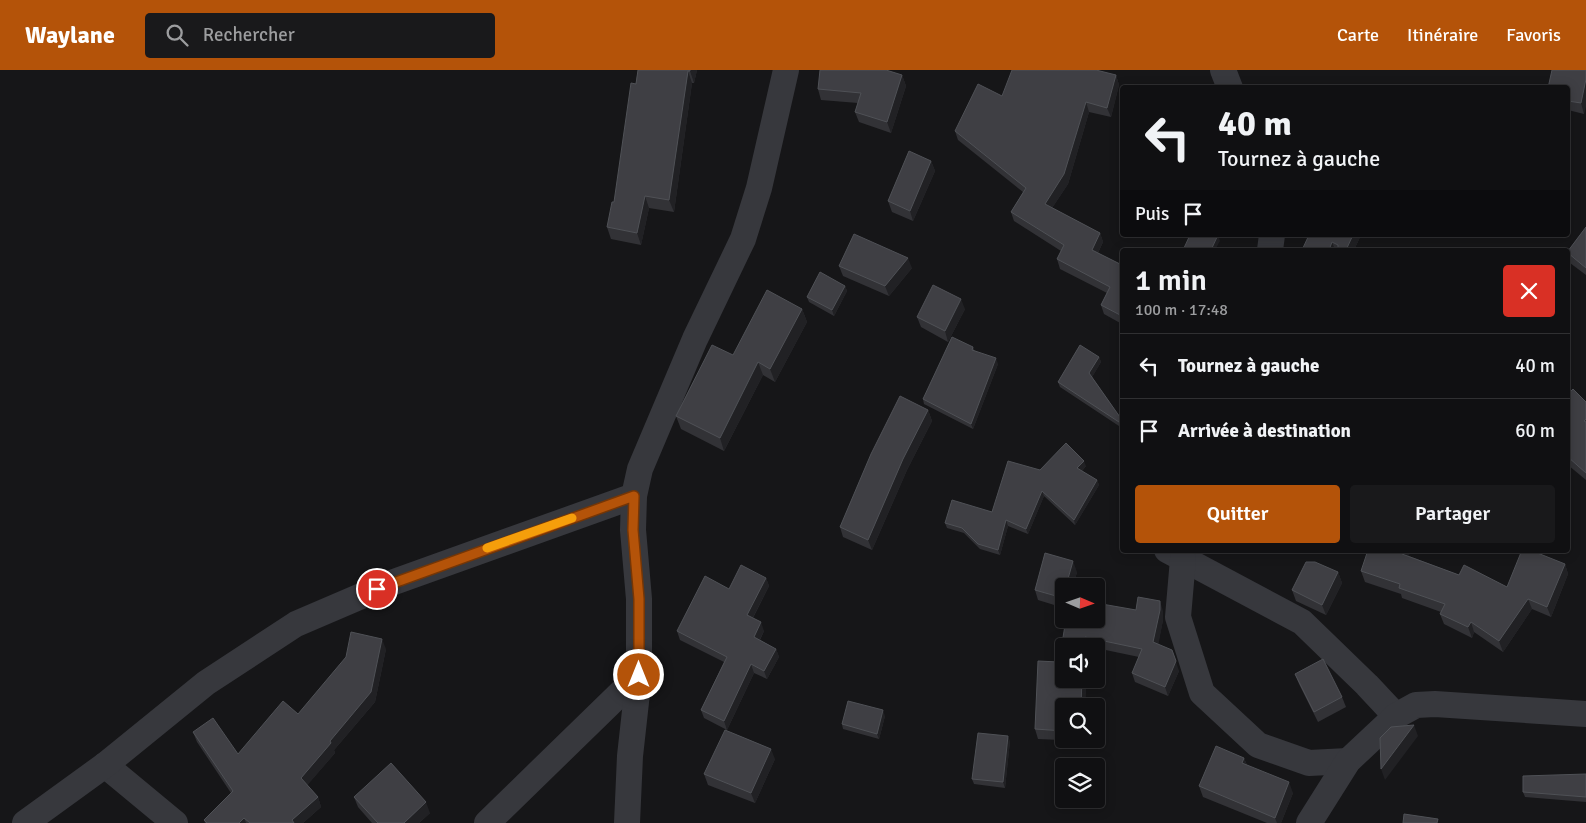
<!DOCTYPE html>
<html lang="fr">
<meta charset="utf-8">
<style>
:root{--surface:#101012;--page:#19191b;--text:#f1f3f6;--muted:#9c9d9f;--line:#303032;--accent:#b45309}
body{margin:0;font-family:Signika,sans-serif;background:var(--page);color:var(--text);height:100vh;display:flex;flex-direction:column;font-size:19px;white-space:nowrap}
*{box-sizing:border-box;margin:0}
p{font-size:16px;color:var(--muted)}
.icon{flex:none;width:28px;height:28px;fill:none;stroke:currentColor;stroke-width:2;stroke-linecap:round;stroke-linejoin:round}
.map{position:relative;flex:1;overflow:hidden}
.panel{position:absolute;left:1120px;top:178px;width:450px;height:305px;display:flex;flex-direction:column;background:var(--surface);border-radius:5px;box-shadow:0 2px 12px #0003,0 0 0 1px var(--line)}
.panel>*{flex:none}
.top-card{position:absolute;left:1120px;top:15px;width:450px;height:152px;border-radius:5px;box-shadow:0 2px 12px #0003,0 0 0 1px var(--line);background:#101012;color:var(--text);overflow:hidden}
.needle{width:32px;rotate:92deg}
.tools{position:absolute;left:1055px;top:508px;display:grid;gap:10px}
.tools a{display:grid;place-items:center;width:50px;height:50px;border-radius:5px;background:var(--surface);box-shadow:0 2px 12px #0003,0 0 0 1px var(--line);font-size:25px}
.pin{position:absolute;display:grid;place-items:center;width:42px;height:42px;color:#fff;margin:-21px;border:2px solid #fff;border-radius:50%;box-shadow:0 1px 5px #0007}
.me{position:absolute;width:55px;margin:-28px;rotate:0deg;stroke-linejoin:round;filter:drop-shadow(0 0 4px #0008)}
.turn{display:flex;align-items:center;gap:18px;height:105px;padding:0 15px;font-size:22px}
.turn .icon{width:65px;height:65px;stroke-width:2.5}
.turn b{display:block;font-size:35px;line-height:42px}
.then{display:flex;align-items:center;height:48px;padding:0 15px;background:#0003;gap:10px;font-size:19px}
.round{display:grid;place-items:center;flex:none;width:52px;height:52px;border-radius:5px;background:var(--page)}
.headline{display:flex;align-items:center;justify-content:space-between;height:85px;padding:0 15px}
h1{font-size:30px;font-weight:600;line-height:38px}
.button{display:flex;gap:10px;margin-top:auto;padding:10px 15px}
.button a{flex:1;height:58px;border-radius:5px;background:var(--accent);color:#fff;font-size:20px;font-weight:600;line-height:58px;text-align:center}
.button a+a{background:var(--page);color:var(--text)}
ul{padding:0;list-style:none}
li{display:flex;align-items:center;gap:15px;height:65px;padding:0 15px;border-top:1px solid var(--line)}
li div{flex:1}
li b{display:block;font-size:19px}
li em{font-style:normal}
header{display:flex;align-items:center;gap:30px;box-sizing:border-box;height:70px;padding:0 25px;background:var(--accent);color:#fff}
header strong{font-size:24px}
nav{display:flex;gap:28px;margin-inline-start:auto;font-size:18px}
.search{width:350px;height:45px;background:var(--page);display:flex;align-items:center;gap:12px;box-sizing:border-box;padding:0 18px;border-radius:5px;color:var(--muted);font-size:19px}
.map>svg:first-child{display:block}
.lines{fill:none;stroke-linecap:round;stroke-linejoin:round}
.minor{stroke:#37383d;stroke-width:26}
.wall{fill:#323236}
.shaded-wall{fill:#212124}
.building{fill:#3f3f44;stroke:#4f5156}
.route-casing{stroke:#753606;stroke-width:12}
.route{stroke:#b45309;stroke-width:9}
.slow{stroke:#f59e0b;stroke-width:9}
</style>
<header>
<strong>Waylane</strong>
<div class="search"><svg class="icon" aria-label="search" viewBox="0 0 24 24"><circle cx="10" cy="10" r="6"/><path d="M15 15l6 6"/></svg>Rechercher</div>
<nav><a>Carte</a><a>Itinéraire</a><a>Favoris</a></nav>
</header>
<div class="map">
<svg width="1586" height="753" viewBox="0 0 1586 753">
<rect width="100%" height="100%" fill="#161618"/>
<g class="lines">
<g class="minor">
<polyline points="1223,0 1230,18"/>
<polyline points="1270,180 1272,165"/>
<polyline points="1167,480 1302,552 1367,615 1396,646"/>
<polyline points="1183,489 1178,547 1202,623 1258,675 1309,693 1348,691"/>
<polyline points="105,695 175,753"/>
<polyline points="25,753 105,695 206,613 296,554 394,512 634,426"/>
<polyline points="487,753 639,605"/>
<polyline points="627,753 630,686 639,605 639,529 633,460 634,426 640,399 695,269 743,169 759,118 786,0"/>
<polyline points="1309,753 1348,691 1396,646 1416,635 1435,634 1586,644"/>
</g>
</g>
<g class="wall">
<polygon points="638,0 697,0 694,13 692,13 674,142 649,138 641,175 611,169 607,157 614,132"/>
<polygon points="1586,0 1584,44 1568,40 1568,18"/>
<polygon points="902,5 906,16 891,63 859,52 855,42 858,33 821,30 818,19"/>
<polygon points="1116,5 1119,15 1111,47 1089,42 1068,114 1052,138 1100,163 1103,172 1098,183 1122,195 1122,254 1104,244 1101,235 1107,223 1060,199 1057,189 1061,181 1014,151 1011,142 1023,122 958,70 955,61 1002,26"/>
<polygon points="931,91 935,101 913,151 892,142 888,131"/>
<polygon points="1586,157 1586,205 1570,193 1568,185 1568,181"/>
<polygon points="1361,165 1354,180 1302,180"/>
<polygon points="839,196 912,198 889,226 843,206"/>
<polygon points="845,216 847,221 834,246 809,232 807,227"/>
<polygon points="802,239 807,252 775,312 763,305 724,381 681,359 676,346 733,285"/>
<polygon points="965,239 948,272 921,257 917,247"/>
<polygon points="973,277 974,280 998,294 973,359 924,334 923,329"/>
<polygon points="1099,287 1101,292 1092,307 1122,350 1122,358 1060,317 1058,312"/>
<polygon points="1568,324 1586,332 1586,410 1568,395"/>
<polygon points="928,340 932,351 907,400 872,480 843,467 840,457"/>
<polygon points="1086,396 1082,401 1097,410 1099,415 1075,455 1044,426 1028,464 1008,456 1000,485 980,479 964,463 947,458 945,453 992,442 1040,400"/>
<polygon points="1409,486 1459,505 1507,517 1565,494 1568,504 1551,547 1532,539 1503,582 1474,562 1472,568 1444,554 1440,544 1441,542 1402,528 1401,524 1365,512 1361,501"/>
<polygon points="1077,502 1073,516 1064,516 1064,538 1038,530 1035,520"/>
<polygon points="1338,502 1342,513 1326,545 1296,531 1292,520"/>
<polygon points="766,508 769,516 753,548 764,561 760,570 776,579 779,587 767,609 754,603 727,660 704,648 701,640 724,592 680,570 677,561"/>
<polygon points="1136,540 1163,541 1163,550 1158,574 1179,601 1168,626 1135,612 1132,603 1139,587 1096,578 1096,576 1064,576 1064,609 1086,609 1085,636 1064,636 1064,669 1083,669 1083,671 1038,669 1035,659 1059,592 1066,549"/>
<polygon points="386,579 375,632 334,680 335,683 307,715 318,727 321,737 303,753 205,753 204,750 231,723 197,672 193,662 238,684 298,644"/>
<polygon points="1295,604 1342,627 1346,637 1318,652 1299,614"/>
<polygon points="885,646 879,669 843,659 842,654"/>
<polygon points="1010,671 1005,718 974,714 972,709"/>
<polygon points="1244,688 1247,695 1293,723 1281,753 1267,753 1203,727 1199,716"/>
<polygon points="775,689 755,733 708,715 704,704"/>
<polygon points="1586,704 1586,732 1525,727 1523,722"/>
<polygon points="354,727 430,743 419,753 372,753 358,737"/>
</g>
<g class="shaded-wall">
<polygon points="690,0 697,0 694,13 690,1"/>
<polygon points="688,1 692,13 674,142 669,130"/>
<polygon points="902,5 906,16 891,63 887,52"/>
<polygon points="1116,5 1119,15 1111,47 1107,38"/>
<polygon points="1586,9 1586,37 1584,44 1581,33"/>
<polygon points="1086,32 1089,42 1068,114 1048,144 1045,134"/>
<polygon points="931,91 935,101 913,151 910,141"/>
<polygon points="645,126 649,138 641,175 637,163"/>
<polygon points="1100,163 1103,172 1095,189 1092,180"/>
<polygon points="1218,165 1220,171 1215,180 1211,180"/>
<polygon points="1353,165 1361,165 1354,180 1346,180"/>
<polygon points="1332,172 1335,180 1329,180"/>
<polygon points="908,188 912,198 889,226 885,216"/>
<polygon points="845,216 847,221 834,246 832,240"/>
<polygon points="961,229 965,239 948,272 945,261"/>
<polygon points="802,239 807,252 775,312 770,299"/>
<polygon points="1099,287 1101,292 1091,309 1089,303"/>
<polygon points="996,288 998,294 973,359 971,354"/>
<polygon points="758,292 763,305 724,381 720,368"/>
<polygon points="928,340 932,351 907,400 872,480 868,470 903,389"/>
<polygon points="1084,391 1086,396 1079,404 1077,398"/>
<polygon points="1097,410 1099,415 1075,455 1074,450"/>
<polygon points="1042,421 1044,426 1028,464 1026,459"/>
<polygon points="1006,450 1008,456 1000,485 998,480"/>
<polygon points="1404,480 1411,480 1406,494 1402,484"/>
<polygon points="1073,491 1077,502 1073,516 1066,516"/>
<polygon points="1565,494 1568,504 1551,547 1547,537"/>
<polygon points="1338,502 1342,513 1326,545 1322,535"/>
<polygon points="766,508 769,516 750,553 747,545"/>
<polygon points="1528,529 1532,539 1503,582 1499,571"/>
<polygon points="1160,531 1163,541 1163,550 1157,582 1153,572"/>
<polygon points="761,552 764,561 757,575 754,567"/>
<polygon points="1471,552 1474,562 1472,568 1468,557"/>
<polygon points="1085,567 1088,576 1084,576"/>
<polygon points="382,569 386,579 375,632 334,680 335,683 305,718 301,708 330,671"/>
<polygon points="776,579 779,587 767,609 764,601"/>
<polygon points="1172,580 1179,601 1168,626 1165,617"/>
<polygon points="751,594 754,603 727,660 724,651"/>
<polygon points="1082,609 1086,609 1085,636 1081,636"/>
<polygon points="883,640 885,646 879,669 877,664"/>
<polygon points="1414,655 1418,666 1385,710 1381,699"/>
<polygon points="1008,666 1010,671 1005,718 1003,712"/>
<polygon points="771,679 775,689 755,733 751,723"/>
<polygon points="1244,688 1248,698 1242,693"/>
<polygon points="1289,712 1293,723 1281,753 1277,753 1275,748"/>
<polygon points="318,727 321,737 303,753 292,753 292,750"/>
<polygon points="426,732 430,743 419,753 404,753"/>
<polygon points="244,748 246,753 239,753"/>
</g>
<g class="building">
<polygon points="638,0 690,0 690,1 688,1 669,130 645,126 637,163 607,157 612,132 614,132 631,13 636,14"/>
<polygon points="820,0 886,0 902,5 887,52 855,42 861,23 818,19"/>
<polygon points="1012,0 1096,0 1116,5 1107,38 1086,32 1064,104 1045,134 1100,163 1092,180 1122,195 1122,246 1101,235 1110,217 1057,189 1064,175 1011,142 1026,118 955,61 978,14 1002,26"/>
<polygon points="1552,0 1586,0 1586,9 1581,33 1568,31 1568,18 1548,18"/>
<polygon points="909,81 931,91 910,141 888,131"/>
<polygon points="1586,157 1586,198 1568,183 1568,181"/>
<polygon points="854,164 908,188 885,216 839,196"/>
<polygon points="1190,165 1218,165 1211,180 1188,180 1184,178"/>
<polygon points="1309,165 1353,165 1346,180 1338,180 1338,175 1332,172 1329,180 1302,180"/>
<polygon points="820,202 845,216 832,240 807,227"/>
<polygon points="933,215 961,229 945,261 917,247"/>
<polygon points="767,220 802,239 770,299 758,292 720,368 676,346 712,275 733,285"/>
<polygon points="952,267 973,277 972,280 996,288 971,354 923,329"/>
<polygon points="1080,275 1099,287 1089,303 1122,350 1122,354 1058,312"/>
<polygon points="1573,319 1586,332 1586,349 1584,351 1586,352 1586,403 1568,387 1568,324"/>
<polygon points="900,326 928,340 903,389 868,470 840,457 871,384"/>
<polygon points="1066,373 1084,391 1077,398 1097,410 1074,450 1042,421 1026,459 1006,450 998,480 978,474 962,458 945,453 952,430 992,442 1008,391 1040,400"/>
<polygon points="1368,480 1404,480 1402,484 1459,505 1464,495 1507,517 1522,480 1530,480 1565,494 1547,537 1528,529 1499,571 1471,552 1468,557 1440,544 1445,534 1399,518 1400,514 1361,501"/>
<polygon points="1045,483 1073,491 1066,516 1064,516 1063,528 1035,520"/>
<polygon points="1306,492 1315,492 1338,502 1322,535 1292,520"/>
<polygon points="741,495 766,508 747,545 761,552 754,567 776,579 764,601 751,594 724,651 701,640 727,587 677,561 705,506 729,519"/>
<polygon points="1138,527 1160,531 1160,540 1153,572 1172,580 1176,591 1165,617 1132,603 1142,579 1085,567 1084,576 1064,576 1064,609 1082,609 1081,636 1064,636 1064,661 1035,659 1038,591 1059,592 1066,549 1096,549 1096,533 1136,540"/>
<polygon points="351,562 382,569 371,622 330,671 331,673 301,708 318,727 292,750 294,753 250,753 244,748 239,753 207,753 204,750 233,721 193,662 213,648 238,684 283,631 298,644 346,587"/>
<polygon points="1323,589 1342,627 1314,642 1295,604"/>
<polygon points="848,631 883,640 877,664 842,654"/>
<polygon points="1414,655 1381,699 1380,668 1391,657"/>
<polygon points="725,660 771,679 751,723 704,704"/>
<polygon points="978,663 1008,666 1003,712 972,709"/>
<polygon points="1216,676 1244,688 1242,693 1289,712 1275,748 1199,716"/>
<polygon points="391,693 426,732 404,753 378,753 354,727"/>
<polygon points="1586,704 1586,727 1523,722 1523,706"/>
<polygon points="1404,744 1438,749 1437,753 1403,753"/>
</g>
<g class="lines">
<defs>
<polyline id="route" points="377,519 634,426 633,460 639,529 639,605"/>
</defs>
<use href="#route" class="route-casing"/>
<use href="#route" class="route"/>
<polyline class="slow" points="487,478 572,448"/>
</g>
</svg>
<div class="tools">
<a><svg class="needle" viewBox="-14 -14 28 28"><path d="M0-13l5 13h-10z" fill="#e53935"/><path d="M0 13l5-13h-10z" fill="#9c9d9f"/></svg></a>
<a><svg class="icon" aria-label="sound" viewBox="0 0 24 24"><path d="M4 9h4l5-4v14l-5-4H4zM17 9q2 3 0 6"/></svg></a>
<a><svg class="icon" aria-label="search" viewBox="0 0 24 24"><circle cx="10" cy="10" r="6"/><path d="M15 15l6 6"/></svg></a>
<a><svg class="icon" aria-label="layers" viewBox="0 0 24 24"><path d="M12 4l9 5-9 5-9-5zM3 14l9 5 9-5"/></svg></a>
</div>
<div class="pin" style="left:377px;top:519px;background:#d93025"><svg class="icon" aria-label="arrive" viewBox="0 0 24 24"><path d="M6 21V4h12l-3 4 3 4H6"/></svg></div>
<svg class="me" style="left:639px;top:605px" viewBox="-20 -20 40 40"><circle r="17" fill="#b45309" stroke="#fff" stroke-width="3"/><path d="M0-11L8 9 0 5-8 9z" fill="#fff"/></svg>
<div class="top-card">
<div class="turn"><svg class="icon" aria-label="left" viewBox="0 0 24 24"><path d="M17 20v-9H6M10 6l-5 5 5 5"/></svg><div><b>40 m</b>Tournez à gauche</div></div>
<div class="then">Puis<svg class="icon" aria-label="arrive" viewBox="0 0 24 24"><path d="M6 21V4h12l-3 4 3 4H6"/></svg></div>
</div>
<section class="panel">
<div class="headline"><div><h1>1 min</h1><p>100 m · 17:48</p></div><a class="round" style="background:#d93025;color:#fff"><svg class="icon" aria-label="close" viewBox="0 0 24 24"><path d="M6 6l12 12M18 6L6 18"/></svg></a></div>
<ul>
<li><svg class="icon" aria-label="left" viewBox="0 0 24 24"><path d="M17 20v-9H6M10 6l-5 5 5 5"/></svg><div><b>Tournez à gauche</b></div><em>40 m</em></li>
<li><svg class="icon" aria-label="arrive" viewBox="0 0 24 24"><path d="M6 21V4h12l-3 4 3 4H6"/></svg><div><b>Arrivée à destination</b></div><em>60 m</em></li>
</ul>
<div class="button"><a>Quitter</a><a>Partager</a></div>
</section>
</div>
